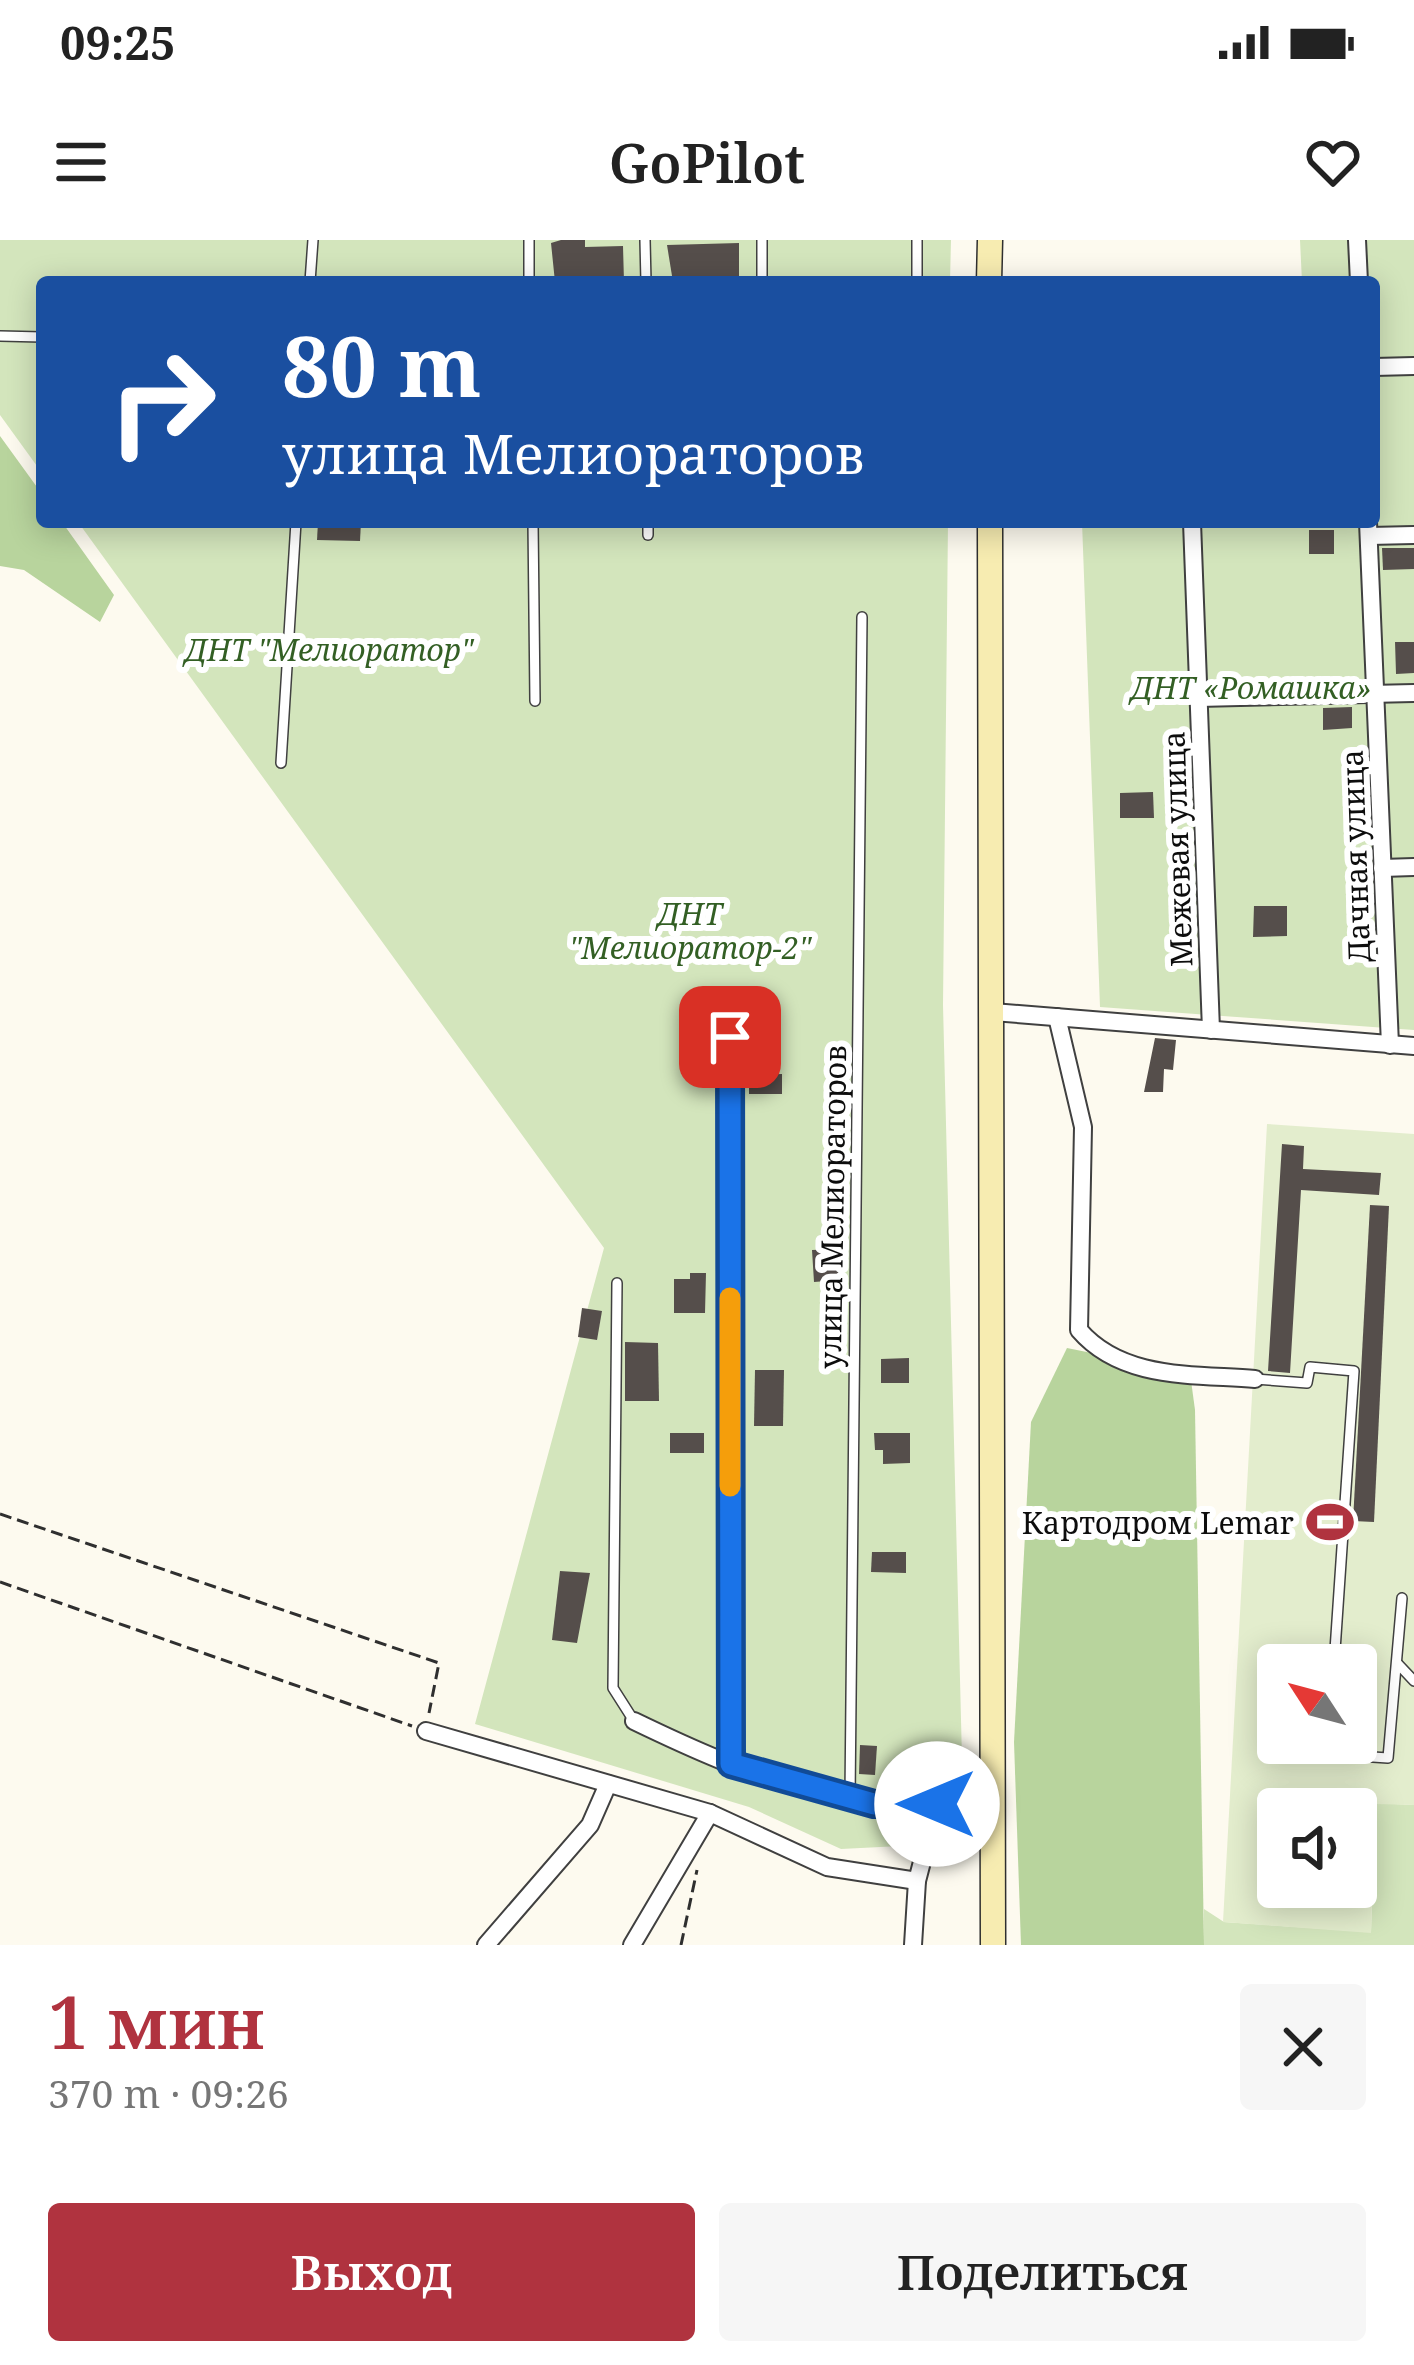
<!DOCTYPE html>
<html lang="ru">
<meta charset="utf-8">
<style>
:root{--surface:#fff;--page:#f6f6f6;--text:#222;--muted:#767676;--accent:#b0333f}
body{margin:0;font-family:"Noto Serif",serif;background:var(--page);color:var(--text);height:100vh;display:flex;flex-direction:column;font-size:45px;white-space:nowrap}
*{box-sizing:border-box;margin:0}
p{font-size:39px;color:var(--muted)}
.icon{flex:none;width:66px;height:66px;fill:none;stroke:currentColor;stroke-width:2;stroke-linecap:round;stroke-linejoin:round}
.map{position:relative;height:1705px;overflow:hidden}
.sheet{display:flex;flex-direction:column;background:var(--surface);flex:1}
.sheet>*{flex:none}
.top-card{position:absolute;left:36px;top:36px;width:1344px;height:252px;border-radius:12px;box-shadow:0 6px 30px #0003;background:#1a4fa0;color:#fff;overflow:hidden}
.needle{width:78px;rotate:306deg}
.tools{position:absolute;left:1257px;top:1404px;display:grid;gap:24px}
.tools a{display:grid;place-items:center;width:120px;height:120px;border-radius:12px;background:var(--surface);box-shadow:0 6px 30px #0003;font-size:60px}
.pin{position:absolute;display:grid;place-items:center;width:102px;height:102px;color:#fff;margin:-51px;border-radius:24px;box-shadow:0 6px 18px #0006}
.me{position:absolute;width:132px;margin:-66px;rotate:270deg;stroke-linejoin:round;filter:drop-shadow(0 0 9px #0008)}
.turn{display:flex;align-items:center;gap:42px;height:252px;padding:0 48px;font-size:54px}
.turn .icon{width:156px;height:156px;stroke-width:2.5}
.turn b{display:block;font-size:84px;line-height:102px}
.round{display:grid;place-items:center;flex:none;width:126px;height:126px;border-radius:12px;background:var(--page)}
.overview{display:flex;align-items:center;justify-content:space-between;height:204px;padding:0 48px}
h1{font-size:72px;font-weight:600;line-height:90px;color:var(--accent)}
.button{display:flex;gap:24px;margin-top:auto;padding:24px 48px}
.button a{flex:1;height:138px;border-radius:12px;background:var(--accent);color:#fff;font-size:48px;font-weight:600;line-height:138px;text-align:center}
.button a+a{background:var(--page);color:var(--text)}
.status{display:flex;justify-content:space-between;align-items:center;height:84px;padding:0 60px;background:var(--surface);direction:ltr}
.status svg{height:33px;fill:currentColor}
header{display:flex;justify-content:space-between;align-items:center;height:156px;padding:0 48px;background:var(--surface);font-size:54px;font-weight:600}
.map>svg:first-child{display:block}
.green{fill:#d3e5bc}
.forest{fill:#b8d49d}
.pitch{fill:#e3edcd;fill-rule:evenodd}
.building{fill:#554e4b}
.lines{fill:none;stroke-linecap:round;stroke-linejoin:round}
.service-casing{stroke:#404040;stroke-width:12}
.minor-casing{stroke:#404040;stroke-width:20}
.secondary-casing{stroke:#2f2f2f;stroke-width:27}
.path{stroke:#2f2f2f;stroke-width:3;stroke-dasharray:12 6;stroke-linecap:butt}
.service{stroke:#fff;stroke-width:9}
.minor{stroke:#fff;stroke-width:16}
.secondary{stroke:#f7ecb1;stroke-width:24}
.route-casing{stroke:#114b97;stroke-width:30}
.route{stroke:#1a73e8;stroke-width:21}
.slow{stroke:#f59e0b;stroke-width:21}
.labels{text-anchor:middle;dominant-baseline:central;stroke-width:12;stroke-linejoin:round;paint-order:stroke}
.park-label{font-size:30px;font-style:italic;fill:#335f24;stroke:#fff}
.street-label{font-size:30px;fill:#0d0d0d;stroke:#fff}
.poi-label{font-size:30px;fill:#0d0d0d;stroke:#fff;text-anchor:end}
</style>
<div class="status"><b>09:25</b><svg viewBox="0 0 49 12"><path d="M0 12V9h3v3zM5 12V6h3v6zM10 12V3h3v9zM15 12V0h3v12zM26 1h20v11H26zM47 4h2v5h-2z"/></svg></div>
<header><svg class="icon" aria-label="menu" viewBox="0 0 24 24"><path d="M4 6h16M4 12h16M4 18h16"/></svg>GoPilot<svg class="icon" aria-label="heart" viewBox="0 0 24 24"><path d="M12 20l-8-8c-3-5 5-10 8-4 3-6 11-1 8 4z"/></svg></header>
<div class="map">
<svg width="1414" height="1705" viewBox="0 0 1414 1705">
<rect width="100%" height="100%" fill="#fdfaef"/>
<g class="green">
<polygon points="0,0 951,0 950,42 42,42 42,233 0,175"/>
<polygon points="1300,0 1414,0 1414,790 1100,767 1082,282 1374,282 1374,42 1302,42"/>
<polygon points="78,282 948,282 943,765 962,1519 932,1535 920,1605 841,1609 749,1567 475,1484 604,1008"/>
<polygon points="1375,1563 1414,1565 1414,1705 1204,1705 1204,1669 1224,1682 1371,1692"/>
</g>
<g class="forest">
<polygon points="0,196 42,254 42,282 62,282 114,355 100,382 24,330 0,326"/>
<polygon points="1067,1108 1190,1133 1195,1170 1204,1705 1021,1705 1014,1502 1031,1182"/>
</g>
<path class="pitch" d="M 1267,884 L 1414,894 L 1414,1565 L 1375,1564 L 1371,1693 L 1223,1682 ZM 1278,1425 L 1356,1425 L 1356,1503 L 1278,1503 ZM 1278,1569 L 1356,1569 L 1356,1647 L 1278,1647 Z"/>
<g class="building">
<polygon points="561,0 585,0 585,7 623,6 624,42 555,42 551,3"/>
<polygon points="739,3 739,42 673,42 667,5"/>
<polygon points="318,282 361,282 360,301 317,300"/>
<rect x="1309" y="290" width="25" height="24"/>
<polygon points="1382,308 1414,308 1414,329 1383,330"/>
<polygon points="1395,402 1414,402 1414,433 1396,434"/>
<polygon points="1352,467 1352,488 1323,490 1323,468"/>
<polygon points="1153,552 1154,578 1120,578 1120,553"/>
<polygon points="1254,666 1287,666 1287,696 1253,697"/>
<polygon points="1155,798 1176,800 1173,830 1164,829 1163,852 1144,852"/>
<polygon points="782,834 782,854 749,854 749,835"/>
<polygon points="1282,904 1304,906 1303,929 1381,933 1379,955 1301,950 1290,1133 1268,1131"/>
<polygon points="1370,965 1389,966 1374,1282 1353,1281"/>
<polygon points="837,1009 839,1040 814,1042 812,1010"/>
<polygon points="690,1033 706,1033 705,1073 674,1073 674,1039 690,1039"/>
<polygon points="582,1068 602,1071 597,1100 578,1097"/>
<polygon points="625,1102 658,1103 659,1161 625,1161"/>
<polygon points="909,1118 909,1143 881,1143 881,1119"/>
<polygon points="755,1130 784,1130 783,1186 754,1186"/>
<rect x="670" y="1193" width="34" height="20"/>
<polygon points="874,1193 910,1193 910,1223 883,1224 883,1210 875,1210"/>
<polygon points="872,1312 906,1312 906,1333 871,1332"/>
<polygon points="560,1331 590,1333 577,1403 552,1400"/>
<polygon points="860,1505 877,1506 875,1535 859,1534"/>
</g>
<g class="lines">
<defs>
<g id="service">
<polyline points="529,0 529,42"/>
<polyline points="645,0 646,42"/>
<polyline points="762,0 762,42"/>
<polyline points="310,42 313,0"/>
<polyline points="917,42 917,0"/>
<polyline points="0,96 42,97"/>
<polyline points="533,282 535,461"/>
<polyline points="648,282 648,295"/>
<polyline points="281,523 296,282"/>
<polyline points="730,752 731,1524"/>
<polyline points="617,1043 613,1448 634,1481"/>
<polyline points="1255,1139 1307,1143 1310,1127 1354,1131 1334,1425"/>
<polyline points="1398,1424 1414,1441"/>
<polyline points="1328,1503 1328,1514 1388,1518 1402,1358"/>
<polyline points="850,1558 862,377"/>
</g>
<g id="minor">
<polyline points="1357,0 1359,42"/>
<polyline points="1374,127 1414,126"/>
<polyline points="1192,282 1211,790"/>
<polyline points="1368,282 1390,805"/>
<polyline points="1369,296 1414,295"/>
<polyline points="1198,458 1414,453"/>
<polyline points="1382,628 1414,627"/>
<polyline points="993,772 1414,806"/>
<path d="M 1057,777 L 1083,887 L 1079,1090 C 1122,1140 1193,1134 1255,1139"/>
<path d="M 634,1481 C 752,1538 862,1583 993,1551"/>
<polyline points="426,1491 710,1573 827,1627 917,1641"/>
<polyline points="486,1705 590,1585 608,1544"/>
<polyline points="632,1705 710,1573"/>
<polyline points="913,1705 917,1641 937,1564"/>
</g>
<g id="secondary">
<polyline points="989,42 990,0"/>
<polyline points="990,282 993,1705"/>
</g>
</defs>
<use href="#service" class="service-casing"/>
<use href="#minor" class="minor-casing"/>
<use href="#secondary" class="secondary-casing"/>
<g class="path">
<polyline points="0,1274 439,1423 429,1473"/>
<polyline points="0,1342 412,1486"/>
<polyline points="681,1705 697,1630"/>
</g>
<use href="#service" class="service"/>
<use href="#minor" class="minor"/>
<use href="#secondary" class="secondary"/>
</g>
<g class="lines">
<defs>
<polyline id="route" points="730,797 731,1524 874,1564 937,1564"/>
</defs>
<use href="#route" class="route-casing"/>
<use href="#route" class="route"/>
<polyline class="slow" points="730,1058 730,1246"/>
</g>
<defs>
<symbol id="stadium-bare" viewBox="-9 -9 18 18"><path d="M0-5a6.5 5 0 1 0 0 10a6.5 5 0 1 0 0-10ZM-3.5-1.8h7v3.6h-7Z" fill="#b0333f" stroke="#fff" stroke-width="2.5" paint-order="stroke"/></symbol>
</defs>
<g fill-rule="evenodd">
<use href="#stadium-bare" x="1297" y="1249" width="66" height="66"/>
</g>
<g class="labels">
<g class="park-label">
<text x="329" y="409">ДНТ "Мелиоратор"</text>
<text x="1251" y="447">ДНТ «Ромашка»</text>
<text x="690" y="673">ДНТ<tspan x="690" dy="34">"Мелиоратор-2"</tspan></text>
</g>
<g class="street-label">
<text transform="translate(1177 609) rotate(-92)">Межевая улица</text>
<text transform="translate(1355 616) rotate(-92)">Дачная улица</text>
<text transform="translate(832 967) rotate(-89)">улица Мелиораторов</text>
</g>
<g class="poi-label">
<text x="1294" y="1282">Картодром Lemar</text>
</g>
</g>
</svg>
<div class="tools">
<a><svg class="needle" viewBox="-14 -14 28 28"><path d="M0-13l5 13h-10z" fill="#e53935"/><path d="M0 13l5-13h-10z" fill="#767676"/></svg></a>
<a><svg class="icon" aria-label="sound" viewBox="0 0 24 24"><path d="M4 9h4l5-4v14l-5-4H4zM17 9q2 3 0 6"/></svg></a>
</div>
<div class="pin" style="left:730px;top:797px;background:#d93025"><svg class="icon" aria-label="arrive" viewBox="0 0 24 24"><path d="M6 21V4h12l-3 4 3 4H6"/></svg></div>
<svg class="me" style="left:937px;top:1564px" viewBox="-20 -20 40 40"><circle r="19" fill="#fff"/><path d="M0-13L10 11 0 6-10 11z" fill="#1a73e8"/></svg>
<div class="top-card">
<div class="turn"><svg class="icon" aria-label="right" viewBox="0 0 24 24"><path d="M7 20v-9h11M14 6l5 5-5 5"/></svg><div><b>80 m</b>улица Мелиораторов</div></div>
</div>
</div>
<section class="sheet">
<div class="overview"><div><h1>1 мин</h1><p>370 m · 09:26</p></div><a class="round"><svg class="icon" aria-label="close" viewBox="0 0 24 24"><path d="M6 6l12 12M18 6L6 18"/></svg></a></div>
<div class="button"><a>Выход</a><a>Поделиться</a></div>
</section>
